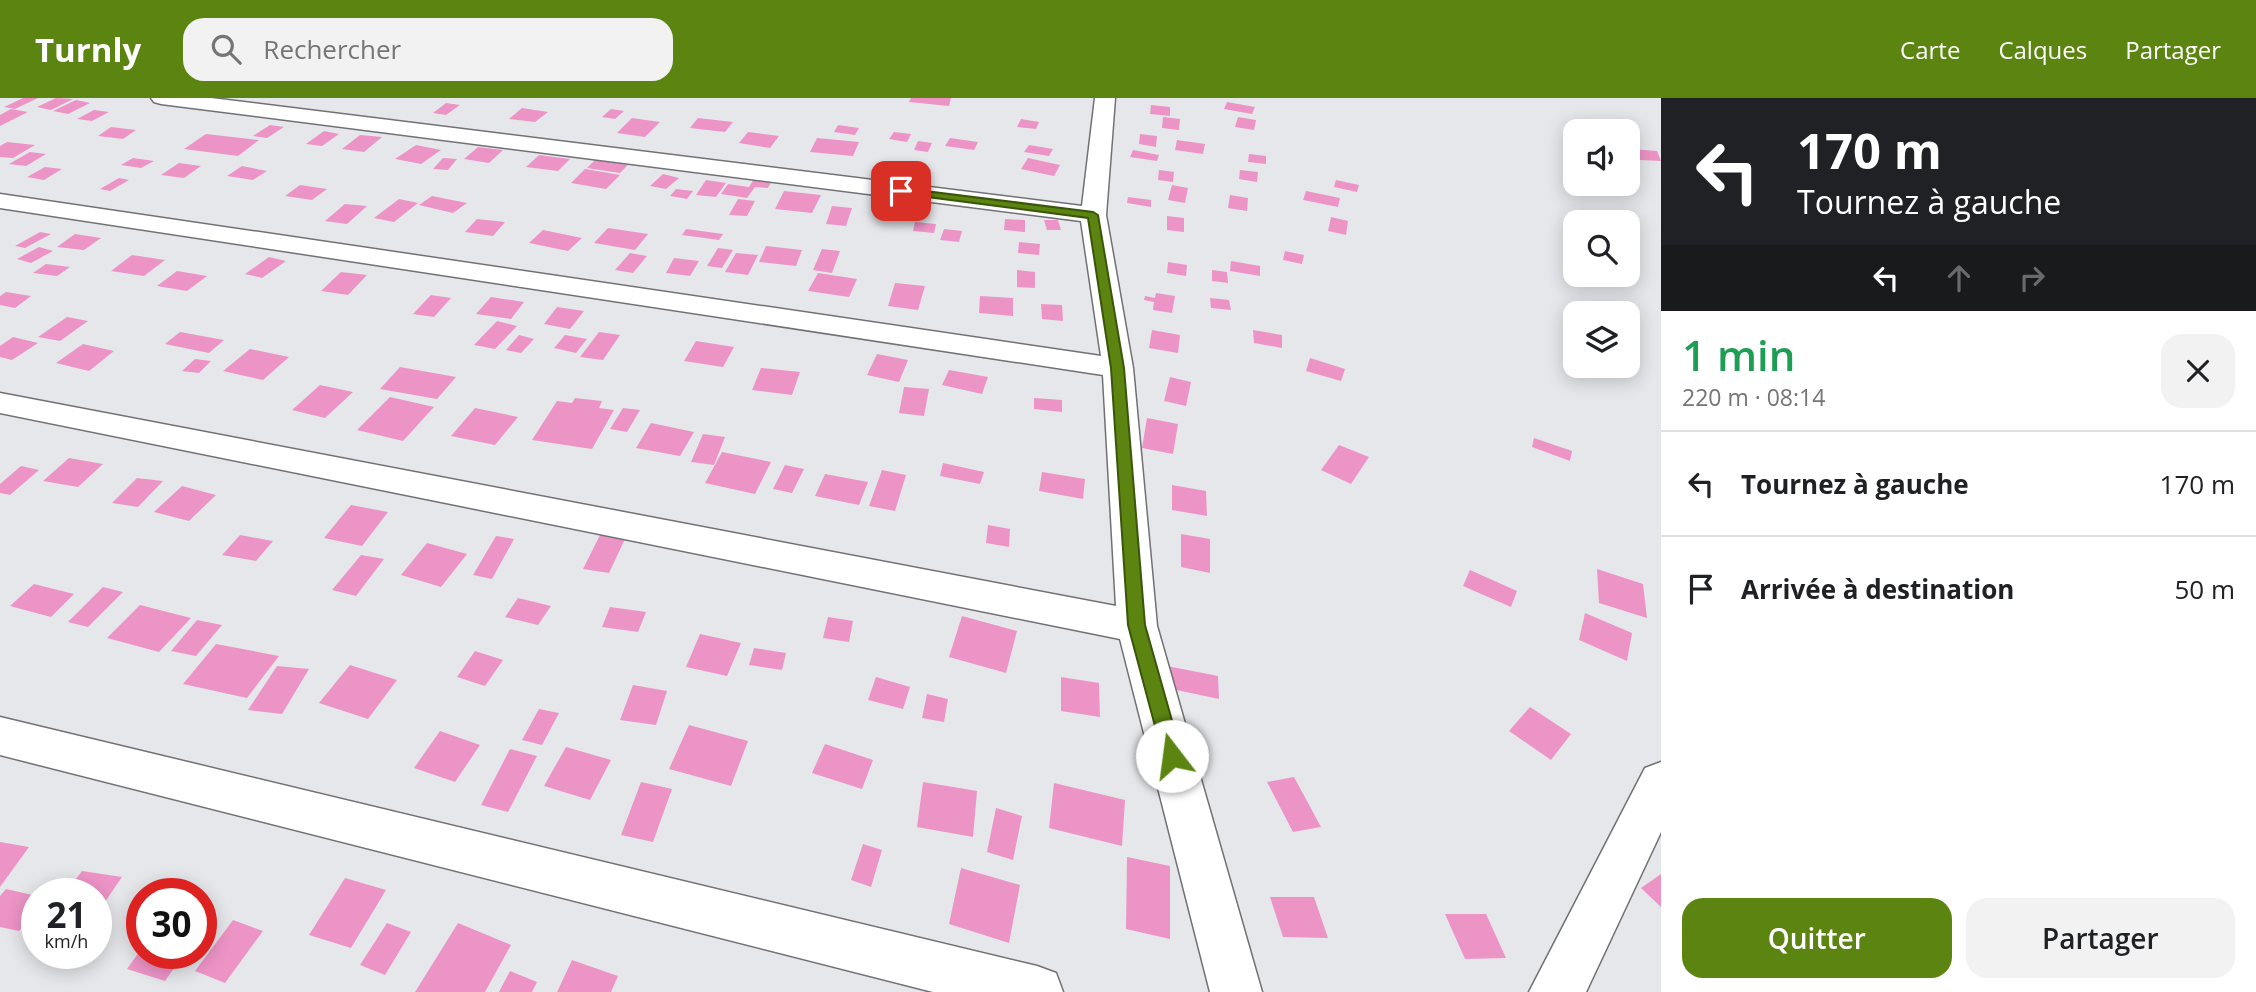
<!DOCTYPE html>
<html lang="fr">
<meta charset="utf-8">
<style>
:root{--surface:#fff;--page:#f2f2f2;--text:#202124;--muted:#757577;--line:#e0e0e0;--accent:#5b8510}
body{margin:0;font-family:"Open Sans",sans-serif;background:var(--page);color:var(--text);height:100vh;display:flex;flex-direction:column;font-size:26px;white-space:nowrap}
*{box-sizing:border-box;margin:0}
p{font-size:23px;color:var(--muted)}
.icon{flex:none;width:38px;height:38px;fill:none;stroke:currentColor;stroke-width:2;stroke-linecap:round;stroke-linejoin:round}
.map{position:relative;flex:1;overflow:hidden}
.sheet{display:flex;flex-direction:column;background:var(--surface);width:595px}
.sheet>*{flex:none}
.hud{background:#202124;color:#fff;overflow:hidden}
.tools{position:absolute;left:1563px;top:21px;display:grid;gap:14px}
.tools a{display:grid;place-items:center;width:77px;height:77px;border-radius:14px;background:var(--surface);box-shadow:0 4px 18px #0003;font-size:35px}
.speed{position:absolute;left:21px;top:780px;display:flex;gap:14px;font-size:35px;font-weight:700;text-align:center}
.speed>*{display:grid;place-content:center;width:91px;height:91px;border-radius:50%;background:var(--surface);box-shadow:0 4px 18px #0003;line-height:1}
.speed small{font-size:18px;font-weight:400}
.speed .limit{border:10px solid #d22;background:#fff;color:#111}
.pin{position:absolute;display:grid;place-items:center;width:60px;height:60px;color:#fff;margin:-30px;border-radius:14px;box-shadow:0 4px 10px #0006}
.me{position:absolute;width:77px;margin:-38px;rotate:345deg;stroke-linejoin:round;filter:drop-shadow(0 0 5px #0008)}
.turn{display:flex;align-items:center;gap:24px;height:147px;padding:0 21px;font-size:32px}
.turn .icon{width:91px;height:91px;stroke-width:2.5}
.turn b{display:block;font-size:49px;line-height:60px}
.lanes{display:flex;align-items:center;height:66px;padding:0 21px;background:#0003;justify-content:center;gap:35px;direction:ltr}
.lanes .off{opacity:.35}
.round{display:grid;place-items:center;flex:none;width:74px;height:74px;border-radius:21px;background:var(--page)}
.overview{display:flex;align-items:center;justify-content:space-between;height:119px;padding:0 21px}
h1{font-size:42px;font-weight:600;line-height:52px;color:#1e9e55}
.action{display:flex;gap:14px;margin-top:auto;padding:14px 21px}
.action a{flex:1;height:80px;border-radius:21px;background:var(--accent);color:#fff;font-size:28px;font-weight:600;line-height:80px;text-align:center}
.action a+a{background:var(--page);color:var(--text)}
ul{padding:0;list-style:none}
li{display:flex;align-items:center;gap:21px;height:105px;padding:0 21px;border-top:2px solid var(--line)}
li div{flex:1}
li b{display:block;font-size:26px}
li em{font-style:normal}
header{display:flex;align-items:center;gap:42px;box-sizing:border-box;height:98px;padding:0 35px;background:var(--accent);color:#fff}
header strong{font-size:33px}
nav{display:flex;gap:38px;margin-inline-start:auto;font-size:24px}
.search{width:490px;height:63px;background:var(--page);display:flex;align-items:center;gap:18px;box-sizing:border-box;padding:0 24px;border-radius:21px;color:var(--muted);font-size:26px}
main{display:flex;flex:1;min-height:0}
.map>svg:first-child{display:block}
.building{fill:#ed94c7}
.lines{fill:none;stroke-linecap:round;stroke-linejoin:round}
.street-casing{stroke:#717175;stroke-width:3}
.street{fill:#fff;fill-rule:evenodd}
.route{fill:#5b8510;stroke:#3b560a;stroke-width:2}
</style>
<header>
<strong>Turnly</strong>
<div class="search"><svg class="icon" aria-label="search" viewBox="0 0 24 24"><circle cx="10" cy="10" r="6"/><path d="M15 15l6 6"/></svg>Rechercher</div>
<nav><a>Carte</a><a>Calques</a><a>Partager</a></nav>
</header>
<main>
<div class="map">
<svg width="1661" height="894" viewBox="0 0 1661 894">
<rect width="100%" height="100%" fill="#e6e7eb"/>
<g class="building">
<polygon points="23,0 38,0 15,11 4,9"/>
<polygon points="56,0 73,1 51,12 37,9"/>
<polygon points="911,0 951,0 949,8 909,4"/>
<polygon points="76,2 90,5 68,16 53,13"/>
<polygon points="1227,4 1255,9 1252,16 1224,11"/>
<polygon points="446,5 460,7 446,17 433,15"/>
<polygon points="1151,7 1170,9 1170,18 1150,16"/>
<polygon points="522,10 548,14 535,24 509,21"/>
<polygon points="11,11 28,14 0,28 0,17"/>
<polygon points="611,11 624,13 615,21 602,19"/>
<polygon points="94,12 109,14 92,23 77,21"/>
<polygon points="1163,19 1180,21 1179,32 1162,30"/>
<polygon points="1238,19 1256,22 1254,32 1235,29"/>
<polygon points="632,20 660,24 645,39 617,35"/>
<polygon points="698,20 733,24 725,34 690,30"/>
<polygon points="1021,21 1039,24 1036,31 1017,29"/>
<polygon points="270,27 284,29 267,40 253,38"/>
<polygon points="838,27 859,30 855,37 834,34"/>
<polygon points="111,29 136,32 123,41 98,38"/>
<polygon points="324,33 339,36 322,48 306,46"/>
<polygon points="748,34 779,38 770,50 739,45"/>
<polygon points="894,34 911,36 907,44 889,41"/>
<polygon points="206,36 259,42 238,58 184,51"/>
<polygon points="1140,36 1157,38 1156,49 1139,46"/>
<polygon points="360,37 382,39 364,54 342,51"/>
<polygon points="817,40 859,44 853,58 810,54"/>
<polygon points="950,40 978,44 974,52 945,48"/>
<polygon points="1177,42 1205,46 1203,56 1175,52"/>
<polygon points="918,43 932,45 928,54 914,52"/>
<polygon points="7,44 35,47 13,60 0,59 0,48"/>
<polygon points="416,47 441,52 421,66 395,61"/>
<polygon points="1029,47 1053,51 1049,58 1024,54"/>
<polygon points="478,49 503,52 489,65 464,61"/>
<polygon points="1631,51 1657,53 1661,63 1640,62"/>
<polygon points="1133,52 1159,57 1157,63 1130,59"/>
<polygon points="30,54 46,56 26,68 9,66"/>
<polygon points="1249,56 1266,58 1266,66 1248,64"/>
<polygon points="539,57 570,61 558,73 526,69"/>
<polygon points="133,60 154,63 141,70 121,67"/>
<polygon points="443,60 457,61 448,72 433,71"/>
<polygon points="1028,60 1060,67 1054,78 1021,71"/>
<polygon points="595,62 628,67 620,75 587,70"/>
<polygon points="179,65 201,68 184,80 161,77"/>
<polygon points="242,68 267,73 253,82 227,78"/>
<polygon points="45,69 62,71 44,82 27,79"/>
<polygon points="585,71 620,77 606,91 571,85"/>
<polygon points="1159,72 1174,74 1173,84 1158,82"/>
<polygon points="1240,72 1258,74 1257,84 1239,81"/>
<polygon points="663,76 679,80 666,91 650,88"/>
<polygon points="119,80 129,82 110,93 100,91"/>
<polygon points="754,81 772,83 768,90 755,89 747,100 721,96 728,86 749,89"/>
<polygon points="706,82 726,85 716,99 696,97"/>
<polygon points="1336,82 1359,87 1357,94 1334,89"/>
<polygon points="300,87 327,91 312,102 285,98"/>
<polygon points="1172,87 1188,90 1185,105 1168,102"/>
<polygon points="676,91 693,93 687,101 670,98"/>
<polygon points="784,93 821,97 812,115 775,111"/>
<polygon points="1306,93 1340,100 1338,109 1303,102"/>
<polygon points="1230,97 1248,100 1247,113 1228,110"/>
<polygon points="432,98 467,105 453,115 419,107"/>
<polygon points="1128,99 1151,102 1151,109 1127,105"/>
<polygon points="399,101 418,105 394,124 374,120"/>
<polygon points="738,101 755,103 747,118 729,117"/>
<polygon points="910,105 928,106 927,117 908,116"/>
<polygon points="345,106 367,108 347,126 325,123"/>
<polygon points="832,108 852,110 846,128 826,126"/>
<polygon points="1167,118 1184,120 1184,134 1167,132"/>
<polygon points="1331,119 1348,123 1346,137 1328,133"/>
<polygon points="477,121 505,124 493,138 465,134"/>
<polygon points="1005,121 1025,122 1025,134 1004,132"/>
<polygon points="1044,122 1058,122 1061,132 1047,132"/>
<polygon points="915,124 936,126 934,135 913,133"/>
<polygon points="608,130 648,136 635,152 594,145"/>
<polygon points="686,131 723,136 719,142 682,137"/>
<polygon points="944,131 962,133 959,144 940,142"/>
<polygon points="543,132 582,140 568,153 529,145"/>
<polygon points="40,134 51,136 25,150 15,148"/>
<polygon points="75,136 101,140 84,152 57,149"/>
<polygon points="1019,144 1040,146 1039,157 1018,155"/>
<polygon points="766,148 802,152 796,168 759,164"/>
<polygon points="39,149 53,153 31,165 17,161"/>
<polygon points="718,150 733,152 722,170 707,168"/>
<polygon points="822,151 840,153 832,175 813,172"/>
<polygon points="1285,153 1304,157 1302,166 1283,162"/>
<polygon points="630,155 647,158 633,175 615,172"/>
<polygon points="736,155 758,157 748,177 725,174"/>
<polygon points="132,157 165,162 144,178 111,173"/>
<polygon points="269,159 286,163 262,180 245,176"/>
<polygon points="674,160 699,163 690,178 666,175"/>
<polygon points="1231,163 1260,168 1260,178 1230,173"/>
<polygon points="1168,164 1187,167 1186,178 1167,175"/>
<polygon points="46,166 70,169 57,178 33,175"/>
<polygon points="1017,172 1035,174 1035,190 1017,189"/>
<polygon points="1212,172 1227,174 1228,185 1212,183"/>
<polygon points="177,173 207,178 187,193 157,188"/>
<polygon points="341,174 367,177 348,197 321,193"/>
<polygon points="818,175 857,181 849,199 808,193"/>
<polygon points="895,185 925,188 918,212 888,208"/>
<polygon points="6,194 31,198 15,210 0,207 0,198"/>
<polygon points="1156,195 1175,198 1172,215 1153,212 1154,204 1144,202 1145,198 1155,200"/>
<polygon points="431,197 451,200 434,219 413,216"/>
<polygon points="980,198 1013,200 1013,218 979,215"/>
<polygon points="491,199 524,204 511,221 476,216"/>
<polygon points="1210,200 1229,202 1231,212 1211,210"/>
<polygon points="1041,206 1062,207 1063,223 1042,221"/>
<polygon points="557,209 584,213 570,231 544,226"/>
<polygon points="67,219 88,223 60,243 38,239"/>
<polygon points="497,223 517,228 495,251 474,247"/>
<polygon points="1152,232 1180,237 1178,255 1149,250"/>
<polygon points="1253,232 1282,237 1282,250 1254,245"/>
<polygon points="180,234 224,242 209,255 165,246"/>
<polygon points="599,234 620,237 603,262 580,259"/>
<polygon points="519,237 534,241 521,255 506,252"/>
<polygon points="565,237 587,241 576,255 554,250"/>
<polygon points="13,239 38,245 12,262 0,259 0,248"/>
<polygon points="696,243 734,249 723,269 684,263"/>
<polygon points="83,246 114,253 89,273 56,265"/>
<polygon points="250,251 289,259 263,282 223,273"/>
<polygon points="877,256 908,262 899,284 867,277"/>
<polygon points="1310,260 1345,271 1341,283 1306,273"/>
<polygon points="195,261 211,263 199,275 182,273"/>
<polygon points="400,269 456,279 437,301 380,291"/>
<polygon points="761,270 800,274 792,297 752,292"/>
<polygon points="949,272 988,279 982,296 942,287"/>
<polygon points="1170,279 1191,284 1186,308 1164,303"/>
<polygon points="320,287 353,294 325,320 292,312"/>
<polygon points="904,289 929,291 924,318 899,315"/>
<polygon points="390,299 434,309 403,343 357,332"/>
<polygon points="575,300 602,303 599,310 614,312 592,351 532,342 557,303 572,305"/>
<polygon points="1034,300 1062,302 1062,314 1034,311"/>
<polygon points="475,310 518,319 495,347 451,338"/>
<polygon points="623,310 640,312 627,334 610,331"/>
<polygon points="1147,320 1178,326 1173,356 1142,350"/>
<polygon points="651,325 694,334 680,358 636,350"/>
<polygon points="703,336 725,339 714,367 691,364"/>
<polygon points="1534,340 1572,353 1570,363 1532,349"/>
<polygon points="1339,347 1369,359 1351,386 1321,372"/>
<polygon points="722,354 771,364 755,396 705,385"/>
<polygon points="69,360 103,366 78,389 43,383"/>
<polygon points="943,365 984,374 980,386 940,378"/>
<polygon points="785,367 804,371 792,395 773,391"/>
<polygon points="21,368 39,372 10,397 0,395 0,386"/>
<polygon points="882,372 906,377 895,413 869,408"/>
<polygon points="1042,374 1085,381 1083,401 1039,393"/>
<polygon points="825,376 868,384 859,407 815,398"/>
<polygon points="137,380 163,383 138,409 112,405"/>
<polygon points="1172,387 1206,393 1207,418 1172,412"/>
<polygon points="182,388 216,397 189,423 154,414"/>
<polygon points="351,407 388,414 362,448 324,440"/>
<polygon points="988,427 1010,431 1009,449 986,445"/>
<polygon points="1181,436 1210,441 1210,475 1181,469"/>
<polygon points="240,437 273,443 256,463 222,457"/>
<polygon points="600,437 625,441 609,475 583,471"/>
<polygon points="496,438 514,441 492,481 473,477"/>
<polygon points="427,445 467,456 441,489 401,477"/>
<polygon points="361,457 384,461 356,498 332,492"/>
<polygon points="1597,471 1643,486 1647,520 1599,505"/>
<polygon points="1470,472 1517,493 1511,509 1463,488"/>
<polygon points="34,486 74,496 51,519 10,508"/>
<polygon points="103,489 123,494 88,529 68,524"/>
<polygon points="518,500 551,508 538,527 505,519"/>
<polygon points="140,507 191,520 159,554 107,540"/>
<polygon points="610,509 646,514 638,534 602,529"/>
<polygon points="1585,515 1632,535 1627,563 1579,542"/>
<polygon points="962,518 1017,533 1006,575 949,559"/>
<polygon points="828,519 853,523 849,544 823,540"/>
<polygon points="197,522 222,527 196,558 171,553"/>
<polygon points="700,536 741,545 727,578 686,569"/>
<polygon points="216,546 279,558 247,600 183,586"/>
<polygon points="754,550 786,555 782,572 749,567"/>
<polygon points="475,553 503,562 485,588 457,579"/>
<polygon points="350,567 397,582 368,621 319,605"/>
<polygon points="277,568 309,571 282,616 248,612"/>
<polygon points="1167,568 1218,578 1219,601 1167,590"/>
<polygon points="876,579 910,589 903,611 868,602"/>
<polygon points="1061,579 1099,585 1100,619 1061,613"/>
<polygon points="633,587 667,593 656,627 620,622"/>
<polygon points="927,596 948,601 944,624 922,620"/>
<polygon points="1530,609 1571,636 1551,662 1509,633"/>
<polygon points="539,611 559,615 542,647 522,642"/>
<polygon points="689,627 748,643 731,688 669,671"/>
<polygon points="440,633 480,647 455,684 414,670"/>
<polygon points="825,646 873,662 862,691 812,675"/>
<polygon points="566,649 611,662 590,702 544,688"/>
<polygon points="510,651 537,658 508,714 481,707"/>
<polygon points="1294,679 1321,729 1293,734 1267,684"/>
<polygon points="641,684 672,691 653,744 621,737"/>
<polygon points="923,684 977,693 973,739 917,729"/>
<polygon points="1054,685 1125,702 1122,748 1049,730"/>
<polygon points="996,710 1022,718 1013,762 987,754"/>
<polygon points="0,744 29,749 0,789"/>
<polygon points="863,746 882,752 871,789 851,782"/>
<polygon points="1127,759 1170,768 1170,841 1126,831"/>
<polygon points="961,770 1020,787 1009,845 949,826"/>
<polygon points="82,773 122,779 96,817 96,796 65,796"/>
<polygon points="1661,776 1661,809 1641,790"/>
<polygon points="345,780 386,792 351,850 309,837"/>
<polygon points="6,791 37,798 37,810 19,833 0,829 0,798"/>
<polygon points="1270,799 1314,799 1328,840 1283,839"/>
<polygon points="1445,816 1486,816 1506,860 1465,861"/>
<polygon points="233,822 263,833 225,885 195,873"/>
<polygon points="387,825 411,834 385,877 360,867"/>
<polygon points="458,825 511,847 485,894 415,894"/>
<polygon points="142,850 142,856 184,856 165,883 127,871"/>
<polygon points="572,862 618,878 611,894 557,894"/>
<polygon points="510,873 537,884 532,894 499,894"/>
</g>
<g class="lines">
<defs>
<g id="street">
<polygon points="151,0 211,0 1082,108 1095,0 1115,0 1106,117 1133,270 1157,528 1262,894 1210,894 1120,541 0,315 0,295 1116,508 1103,277 0,110 0,96 1101,258 1081,123 161,6 154,4"/>
<polygon points="0,619 1037,868 1056,875 1063,894 933,894 0,657"/>
<polygon points="1661,664 1661,734 1586,894 1529,894 1645,670"/>
</g>
</defs>
<use href="#street" class="street-casing"/>
<use href="#street" class="street"/>
</g>
<polygon class="route" points="901,90 1093,114 1098,117 1124,270 1145,527 1182,658 1179,665 1172,667 1166,665 1163,658 1128,527 1111,270 1088,120 897,95 897,91"/>
</svg>
<div class="tools">
<a><svg class="icon" aria-label="sound" viewBox="0 0 24 24"><path d="M4 9h4l5-4v14l-5-4H4zM17 9q2 3 0 6"/></svg></a>
<a><svg class="icon" aria-label="search" viewBox="0 0 24 24"><circle cx="10" cy="10" r="6"/><path d="M15 15l6 6"/></svg></a>
<a><svg class="icon" aria-label="layers" viewBox="0 0 24 24"><path d="M12 4l9 5-9 5-9-5zM3 14l9 5 9-5"/></svg></a>
</div>
<div class="speed"><div>21<small>km/h</small></div><div class="limit">30</div></div>
<div class="pin" style="left:901px;top:93px;background:#d93025"><svg class="icon" aria-label="arrive" viewBox="0 0 24 24"><path d="M6 21V4h12l-3 4 3 4H6"/></svg></div>
<svg class="me" style="left:1172px;top:658px" viewBox="-20 -20 40 40"><circle r="19" fill="#fff"/><path d="M0-13L10 11 0 6-10 11z" fill="#5b8510"/></svg>
</div>
<section class="sheet">
<div class="hud">
<div class="turn"><svg class="icon" aria-label="left" viewBox="0 0 24 24"><path d="M17 20v-9H6M10 6l-5 5 5 5"/></svg><div><b>170 m</b>Tournez à gauche</div></div>
<div class="lanes"><svg class="icon" aria-label="left" viewBox="0 0 24 24"><path d="M17 20v-9H6M10 6l-5 5 5 5"/></svg><svg class="icon off" aria-label="ahead" viewBox="0 0 24 24"><path d="M12 20V5M6 11l6-6 6 6"/></svg><svg class="icon off" aria-label="right" viewBox="0 0 24 24"><path d="M7 20v-9h11M14 6l5 5-5 5"/></svg></div>
</div>
<div class="overview"><div><h1>1 min</h1><p>220 m · 08:14</p></div><a class="round"><svg class="icon" aria-label="close" viewBox="0 0 24 24"><path d="M6 6l12 12M18 6L6 18"/></svg></a></div>
<ul>
<li><svg class="icon" aria-label="left" viewBox="0 0 24 24"><path d="M17 20v-9H6M10 6l-5 5 5 5"/></svg><div><b>Tournez à gauche</b></div><em>170 m</em></li>
<li><svg class="icon" aria-label="arrive" viewBox="0 0 24 24"><path d="M6 21V4h12l-3 4 3 4H6"/></svg><div><b>Arrivée à destination</b></div><em>50 m</em></li>
</ul>
<div class="action"><a>Quitter</a><a>Partager</a></div>
</section>
</main>
